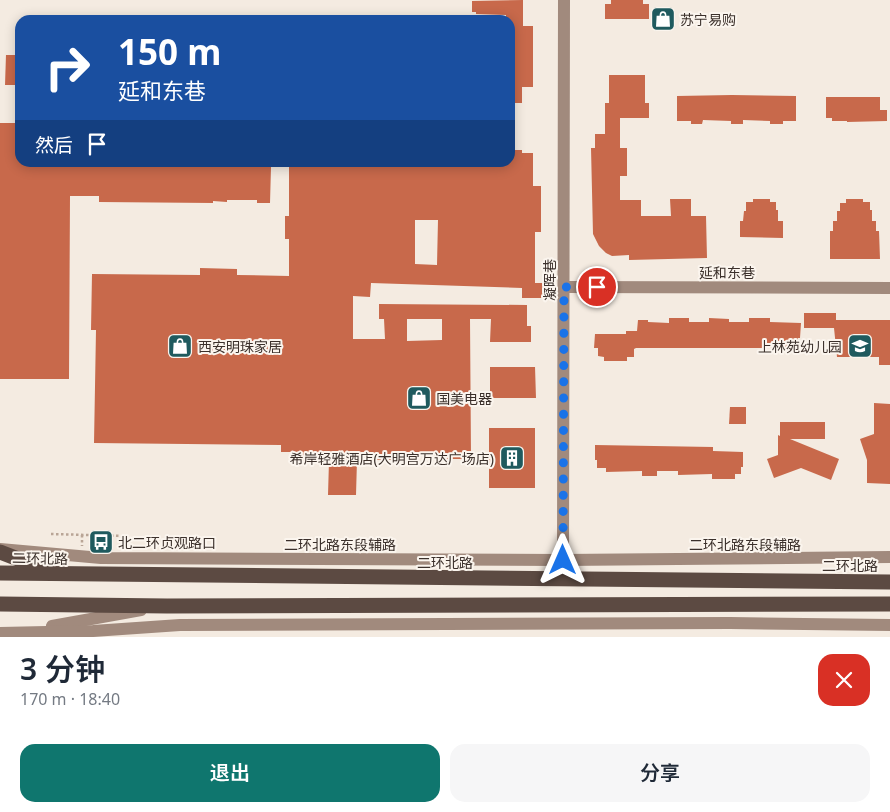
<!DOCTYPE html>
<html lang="zh">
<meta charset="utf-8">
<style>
:root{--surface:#fff;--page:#f6f6f7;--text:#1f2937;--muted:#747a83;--accent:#0f766e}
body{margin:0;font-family:"Noto Sans","Noto Sans SC",sans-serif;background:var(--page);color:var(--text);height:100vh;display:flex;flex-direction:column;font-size:19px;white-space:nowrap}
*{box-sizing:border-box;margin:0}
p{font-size:16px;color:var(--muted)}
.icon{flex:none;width:28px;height:28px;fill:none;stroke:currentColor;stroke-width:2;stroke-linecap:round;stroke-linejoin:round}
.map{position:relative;height:637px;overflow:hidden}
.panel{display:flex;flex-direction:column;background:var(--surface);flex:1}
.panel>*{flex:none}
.guide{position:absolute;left:15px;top:15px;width:500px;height:152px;border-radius:15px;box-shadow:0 2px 12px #0003;background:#1a4fa0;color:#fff;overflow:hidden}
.pin{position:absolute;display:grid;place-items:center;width:42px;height:42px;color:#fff;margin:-21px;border:2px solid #fff;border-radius:50%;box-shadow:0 1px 5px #0007}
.me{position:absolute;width:55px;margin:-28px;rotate:0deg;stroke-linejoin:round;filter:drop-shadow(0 0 4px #0008)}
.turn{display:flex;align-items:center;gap:18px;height:105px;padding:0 20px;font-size:22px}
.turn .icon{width:65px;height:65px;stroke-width:2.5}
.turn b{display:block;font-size:35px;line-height:42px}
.then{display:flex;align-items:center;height:48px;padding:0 20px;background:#0003;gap:10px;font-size:19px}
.round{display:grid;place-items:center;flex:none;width:52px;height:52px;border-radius:15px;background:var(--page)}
.overview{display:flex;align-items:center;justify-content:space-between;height:85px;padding:0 20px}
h1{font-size:30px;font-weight:600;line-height:38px}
.primary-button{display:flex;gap:10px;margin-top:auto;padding:10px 20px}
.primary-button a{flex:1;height:58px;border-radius:15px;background:var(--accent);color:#fff;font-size:20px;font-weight:600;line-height:58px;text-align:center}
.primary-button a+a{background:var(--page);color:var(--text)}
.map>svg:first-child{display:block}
.building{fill:#c8694b;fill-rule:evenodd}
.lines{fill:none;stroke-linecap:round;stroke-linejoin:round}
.path{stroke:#b9a596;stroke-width:2.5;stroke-dasharray:2.5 2.5;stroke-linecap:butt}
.secondary{stroke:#a18a7d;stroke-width:12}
.highway{stroke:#5c4a42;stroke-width:15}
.route{stroke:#1a73e8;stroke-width:9;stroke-dasharray:0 16.2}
.labels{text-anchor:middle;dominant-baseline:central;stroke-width:4;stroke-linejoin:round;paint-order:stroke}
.poi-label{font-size:14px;fill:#3b302b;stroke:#fbf5ee;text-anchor:start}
.street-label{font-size:14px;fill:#3b302b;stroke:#fbf5ee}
</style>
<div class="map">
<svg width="890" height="637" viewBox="0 0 890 637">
<rect width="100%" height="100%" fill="#f4ebe1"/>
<g class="building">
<polygon points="523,0 523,26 533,26 533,87 522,87 522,103 510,103 510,20 506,20 506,15 476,14 476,12 472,12 472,1"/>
<polygon points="611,0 643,0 643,4 649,4 649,19 605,19 605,4 611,4"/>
<polygon points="6,55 20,55 20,85 5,85"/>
<polygon points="609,75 645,75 645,103 649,103 649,118 620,118 620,148 627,148 627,176 620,176 620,200 641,200 641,216 671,216 670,199 691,199 691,216 706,216 707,258 629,260 629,255 612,256 606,253 599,246 593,234 591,148 595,148 595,134 605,134 605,103 609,103"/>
<polygon points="732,95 796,96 796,121 783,121 783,124 770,124 770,121 743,120 743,124 731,124 731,121 703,120 702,124 691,124 691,121 677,121 677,96"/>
<polygon points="826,97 880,97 880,110 887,110 887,121 847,122 847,121 832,121 832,118 826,118"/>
<polygon points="0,123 20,123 20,162 70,162 70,165 271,167 270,203 257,203 257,200 227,200 227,202 213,201 213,203 99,202 99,196 70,196 69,379 0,379"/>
<path d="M 510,150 L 522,150 L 522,153 L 533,153 L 533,186 L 541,186 L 541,232 L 535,232 L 535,283 L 543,283 L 543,298 L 522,298 L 522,288 L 371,283 L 370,297 L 353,296 L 353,339 L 385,339 L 384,319 L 379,319 L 379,304 L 527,305 L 527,326 L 531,326 L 531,342 L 490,342 L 491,319 L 470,319 L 471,459 L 441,459 L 441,456 L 392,456 L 392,460 L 357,460 L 356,495 L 328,495 L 329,461 L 295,461 L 295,452 L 281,452 L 281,445 L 94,443 L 96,330 L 91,330 L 92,274 L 200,275 L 200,268 L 237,269 L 237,275 L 289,276 L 289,239 L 285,239 L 285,216 L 289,216 L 289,162 L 510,162 ZM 415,220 L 438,220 L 437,265 L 415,264 ZM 407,319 L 442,319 L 442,340 L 407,341 Z"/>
<polygon points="753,199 770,199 770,202 776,202 776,210 778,210 778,221 783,221 783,238 740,237 740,221 743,221 744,211 746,211 746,202 753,202"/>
<polygon points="846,199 863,199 863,202 870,202 870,210 872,210 872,221 876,221 876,231 879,231 880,259 830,259 830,231 833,231 833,221 837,221 837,211 840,211 840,203 846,203"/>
<polygon points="804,313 836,313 836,320 890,320 890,365 879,365 879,357 837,357 834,328 804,328"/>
<polygon points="669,318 689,318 689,322 709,322 709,318 729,319 729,322 749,322 749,318 770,318 770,322 801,323 800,338 798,338 798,344 792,344 792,348 636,348 634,349 634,357 627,357 627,361 604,361 604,357 598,356 598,348 594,348 595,334 626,334 626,331 637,331 638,320 648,320 648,322 669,323"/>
<polygon points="490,367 535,367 536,398 490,398"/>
<polygon points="874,403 890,404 890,484 867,483 867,460 860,439 874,434"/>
<polygon points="730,407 746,407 746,424 729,424"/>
<polygon points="780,422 825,422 825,439 790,439 839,459 831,480 801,468 774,478 767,459 778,455 778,435 780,436"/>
<rect x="489" y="428" width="46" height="60"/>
<polygon points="595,445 713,447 713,451 743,452 743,467 741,467 741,474 735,474 735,479 712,479 712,474 678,475 678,471 657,471 657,476 642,476 642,471 606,472 606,468 597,468 597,460 595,460"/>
</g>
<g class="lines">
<g class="path">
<polyline points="51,534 125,536"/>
<polyline points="82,535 82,546"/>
</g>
<g class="secondary">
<polyline points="564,287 890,288"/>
<polyline points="0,549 101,558 563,560 890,557"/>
<polyline points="563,560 564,0"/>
<polyline points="52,626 141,610"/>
<polyline points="0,633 93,631 180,625 730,623 890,625"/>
</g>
<g class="highway">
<polyline points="0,552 49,571"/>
<polyline points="0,573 890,582"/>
<polyline points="0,604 167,606 890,604"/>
</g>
</g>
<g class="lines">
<polyline class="route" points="563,560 564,287 597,287"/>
</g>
<defs>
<symbol id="shop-square" viewBox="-11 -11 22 22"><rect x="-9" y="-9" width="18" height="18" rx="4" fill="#1f5a5e" stroke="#fbf5ee"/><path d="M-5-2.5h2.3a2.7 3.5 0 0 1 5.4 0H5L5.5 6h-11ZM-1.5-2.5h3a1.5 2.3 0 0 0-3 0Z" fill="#fff"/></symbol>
<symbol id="school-square" viewBox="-11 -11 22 22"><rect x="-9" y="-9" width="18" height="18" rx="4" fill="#1f5a5e" stroke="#fbf5ee"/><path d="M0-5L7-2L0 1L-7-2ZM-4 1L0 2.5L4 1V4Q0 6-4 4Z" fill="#fff"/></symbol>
<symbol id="building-square" viewBox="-11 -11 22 22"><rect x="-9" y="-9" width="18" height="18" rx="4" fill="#1f5a5e" stroke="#fbf5ee"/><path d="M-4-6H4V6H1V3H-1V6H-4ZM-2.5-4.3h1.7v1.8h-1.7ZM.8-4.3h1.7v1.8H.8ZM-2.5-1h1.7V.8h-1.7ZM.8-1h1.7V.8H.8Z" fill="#fff"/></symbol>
<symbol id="bus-square" viewBox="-11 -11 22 22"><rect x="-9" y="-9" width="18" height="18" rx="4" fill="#1f5a5e" stroke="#fbf5ee"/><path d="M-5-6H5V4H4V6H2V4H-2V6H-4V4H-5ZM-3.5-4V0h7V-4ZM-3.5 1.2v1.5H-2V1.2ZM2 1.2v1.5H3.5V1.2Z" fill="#fff"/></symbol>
</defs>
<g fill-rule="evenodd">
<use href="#shop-square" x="649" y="5" width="28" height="28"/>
<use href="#shop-square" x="166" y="332" width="28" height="28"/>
<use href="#school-square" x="846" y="332" width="28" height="28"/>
<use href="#shop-square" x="405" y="384" width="28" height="28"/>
<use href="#building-square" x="498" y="444" width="28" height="28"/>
<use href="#bus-square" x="87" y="528" width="28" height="28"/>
</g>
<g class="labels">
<g class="poi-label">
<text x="680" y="19">苏宁易购</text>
<text x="198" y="346">西安明珠家居</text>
<text x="842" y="346" text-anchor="end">上林苑幼儿园</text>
<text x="436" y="398">国美电器</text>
<text x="494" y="458" text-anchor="end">希岸轻雅酒店(大明宫万达广场店)</text>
<text x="118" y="542">北二环贞观路口</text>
</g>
<g class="street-label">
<text x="727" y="272">延和东巷</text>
<text transform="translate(549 280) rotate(-90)">凝晖巷</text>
<text x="340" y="544">二环北路东段辅路</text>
<text x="745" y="544">二环北路东段辅路</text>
<text transform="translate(40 558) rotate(1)">二环北路</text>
<text x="445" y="562">二环北路</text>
<text x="850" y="565">二环北路</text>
</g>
</g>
</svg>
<div class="pin" style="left:597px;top:287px;background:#d93025"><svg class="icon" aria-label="arrive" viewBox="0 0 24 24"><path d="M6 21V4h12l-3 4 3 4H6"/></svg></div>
<svg class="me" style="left:563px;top:560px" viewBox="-20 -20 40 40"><path d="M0-17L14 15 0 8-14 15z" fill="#1a73e8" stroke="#fff" stroke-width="4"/></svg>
<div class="guide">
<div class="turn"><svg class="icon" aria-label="right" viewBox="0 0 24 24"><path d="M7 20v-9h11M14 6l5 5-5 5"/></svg><div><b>150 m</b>延和东巷</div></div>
<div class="then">然后<svg class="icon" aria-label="arrive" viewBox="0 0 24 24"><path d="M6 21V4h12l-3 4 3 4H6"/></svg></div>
</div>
</div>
<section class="panel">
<div class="overview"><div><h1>3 分钟</h1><p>170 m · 18:40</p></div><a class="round" style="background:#d93025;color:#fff"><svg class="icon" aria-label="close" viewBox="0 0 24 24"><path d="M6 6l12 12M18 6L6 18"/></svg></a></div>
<div class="primary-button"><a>退出</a><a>分享</a></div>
</section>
